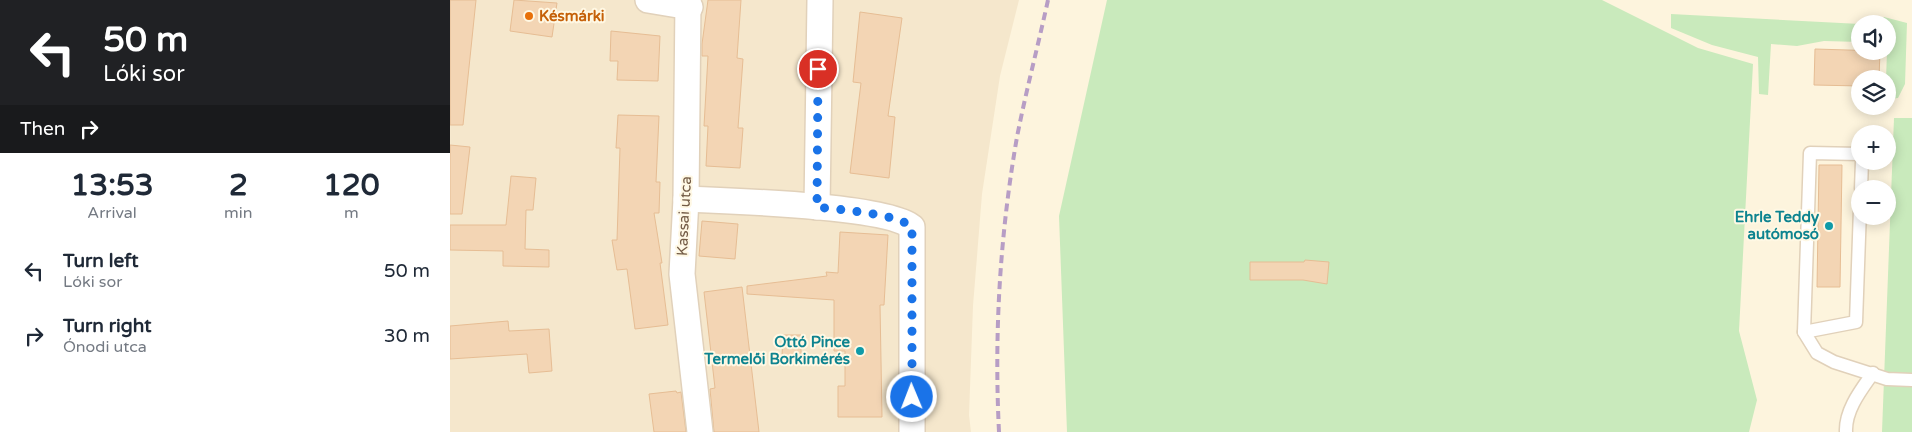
<!DOCTYPE html>
<meta charset="utf-8">
<style>
:root{--surface:#fff;--page:#f2f2f3;--text:#1f2937;--muted:#747a83}
body{margin:0;font-family:"Varela Round",sans-serif;background:var(--page);color:var(--text);height:100vh;display:flex;flex-direction:column;font-size:19px;white-space:nowrap}
*{box-sizing:border-box;margin:0}
p{font-size:16px;color:var(--muted)}
.icon{flex:none;width:28px;height:28px;fill:none;stroke:currentColor;stroke-width:2;stroke-linecap:round;stroke-linejoin:round}
.map{position:relative;flex:1;overflow:hidden}
.panel{display:flex;flex-direction:column;background:var(--surface);width:450px}
.panel>*{flex:none}
.guide{background:#202124;color:#fff;overflow:hidden}
.buttons{position:absolute;left:1401px;top:15px;display:grid;gap:10px}
.buttons a{display:grid;place-items:center;width:45px;height:45px;border-radius:50%;background:var(--surface);box-shadow:0 2px 12px #0003;font-size:25px}
.pin{position:absolute;display:grid;place-items:center;width:42px;height:42px;color:#fff;margin:-21px;border:2px solid #fff;border-radius:50%;box-shadow:0 1px 5px #0007}
.me{position:absolute;width:55px;margin:-28px;rotate:359deg;stroke-linejoin:round;filter:drop-shadow(0 0 4px #0008)}
.turn{display:flex;align-items:center;gap:18px;height:105px;padding:0 20px;font-size:22px}
.turn .icon{width:65px;height:65px;stroke-width:2.5}
.turn b{display:block;font-size:35px;line-height:42px}
.then{display:flex;align-items:center;height:48px;padding:0 20px;background:#0003;gap:10px;font-size:19px}
.eta{display:flex;justify-content:space-evenly;align-items:center;height:85px;text-align:center}
.eta b{font-size:30px;font-weight:700;line-height:35px}
ul{padding:0;list-style:none}
li{display:flex;align-items:center;gap:15px;height:65px;padding:0 20px}
li div{flex:1}
li b{display:block;font-size:19px}
li em{font-style:normal}
main{display:flex;flex:1;min-height:0}
.map>svg:first-child{display:block}
.residential{fill:#f5e7cc}
.green{fill:#c9eabc}
.building{fill:#f3d5b4;stroke:#e6bd94}
.lines{fill:none;stroke-linecap:round;stroke-linejoin:round}
.lane-casing{stroke:#e1d1ba;stroke-width:15}
.street-casing{stroke:#e1d1ba;stroke-width:28}
.lane{stroke:#fff;stroke-width:12}
.street{stroke:#fff;stroke-width:25}
.rail{stroke:#b79dc5;stroke-width:4;stroke-dasharray:8 5;stroke-linecap:butt}
.route{stroke:#1a73e8;stroke-width:9;stroke-dasharray:0 16.2}
.food-dot{fill:#e8710a;stroke:#fff8e4;stroke-width:2}
.culture-dot{fill:#0f9aa8;stroke:#fff8e4;stroke-width:2}
.labels{text-anchor:middle;dominant-baseline:central;stroke-width:4;stroke-linejoin:round;paint-order:stroke}
.food-label{font-size:15px;font-weight:bold;fill:#c56008;stroke:#fff8e4;text-anchor:start}
.street-label{font-size:15px;fill:#735b45;stroke:#fff8e4}
.culture-label{font-size:15px;font-weight:bold;fill:#0d838f;stroke:#fff8e4;text-anchor:end}
</style>
<main>
<section class="panel">
<div class="guide">
<div class="turn"><svg class="icon" aria-label="left" viewBox="0 0 24 24"><path d="M17 20v-9H6M10 6l-5 5 5 5"/></svg><div><b>50 m</b>Lóki sor</div></div>
<div class="then">Then<svg class="icon" aria-label="right" viewBox="0 0 24 24"><path d="M7 20v-9h11M14 6l5 5-5 5"/></svg></div>
</div>
<div class="eta">
<div><b>13:53</b><p>Arrival</p></div>
<div><b>2</b><p>min</p></div>
<div><b>120</b><p>m</p></div>
</div>
<ul>
<li><svg class="icon" aria-label="left" viewBox="0 0 24 24"><path d="M17 20v-9H6M10 6l-5 5 5 5"/></svg><div><b>Turn left</b><p>Lóki sor</p></div><em>50 m</em></li>
<li><svg class="icon" aria-label="right" viewBox="0 0 24 24"><path d="M7 20v-9h11M14 6l5 5-5 5"/></svg><div><b>Turn right</b><p>Ónodi utca</p></div><em>30 m</em></li>
</ul>
</section>
<div class="map">
<svg width="1462" height="432" viewBox="0 0 1462 432">
<rect width="100%" height="100%" fill="#fdf4dd"/>
<polygon class="residential" points="0,0 569,0 550,76 532,194 523,306 519,415 521,432 0,432"/>
<g class="green">
<polygon points="657,0 1152,0 1248,48 1303,64 1289,331 1307,400 1299,432 617,432 609,216"/>
<polygon points="1221,14 1410,24 1410,42 1374,41 1347,46 1321,44 1318,95 1309,94 1308,57 1262,45 1221,28"/>
<polygon points="1434,17 1457,23 1455,84 1448,98 1438,99 1438,79 1436,79 1438,24 1427,24"/>
<polygon points="1444,118 1462,118 1462,432 1432,432"/>
</g>
<g class="building">
<polygon points="0,0 26,0 13,125 0,125"/>
<polygon points="64,0 107,3 102,37 60,31"/>
<polygon points="258,0 291,0 287,58 293,59 288,128 293,128 290,168 256,166 258,126 254,126 258,56 252,56 252,44"/>
<polygon points="410,12 452,18 438,116 445,117 439,178 400,173 411,83 403,82"/>
<polygon points="161,31 210,36 208,81 167,80 168,61 160,61"/>
<polygon points="1365,49 1430,51 1429,79 1410,79 1410,86 1364,85"/>
<polygon points="168,115 209,116 206,182 210,182 209,213 204,213 212,263 210,263 218,325 185,329 177,269 167,270 162,240 167,240 170,148 166,148"/>
<polygon points="0,145 20,147 12,214 0,214"/>
<polygon points="1369,165 1392,165 1390,287 1367,287"/>
<polygon points="61,176 86,178 83,210 76,210 75,249 99,250 99,267 53,266 53,251 0,250 0,225 56,225"/>
<polygon points="252,221 288,224 285,259 249,256"/>
<polygon points="390,232 438,235 434,305 430,305 432,417 388,417 388,386 395,386 395,351 384,351 384,300 297,294 297,286 377,276 376,272 388,273"/>
<polygon points="855,260 879,262 877,284 853,280 800,280 800,262 854,262"/>
<polygon points="292,287 309,432 264,432 260,389 265,388 254,292"/>
<polygon points="58,321 59,331 99,329 102,371 79,373 77,354 0,359 0,326"/>
<polygon points="333,335 351,335 351,356 332,356"/>
<polygon points="226,391 227,393 231,392 236,432 204,432 199,394"/>
</g>
<g class="lines">
<defs>
<g id="lane">
<polyline points="1410,154 1360,153 1354,332 1367,353 1384,362 1437,379 1462,380"/>
<polyline points="1411,189 1412,161"/>
<polyline points="1354,332 1406,322 1410,209"/>
<path d="M 1396,432 C 1395,410 1411,390 1423,373"/>
</g>
<g id="street">
<polyline points="198,0 240,7"/>
<polyline points="238,0 236,199 232,274 250,432"/>
<path d="M 236,199 C 277,201 436,205 462,227 L 462,432"/>
<polyline points="367,207 370,0"/>
</g>
</defs>
<use href="#lane" class="lane-casing"/>
<use href="#street" class="street-casing"/>
<use href="#lane" class="lane"/>
<use href="#street" class="street"/>
<path class="rail" d="M 549,432 C 544,333 550,234 567,137 C 576,91 588,46 598,0"/>
</g>
<g class="lines">
<path class="route" d="M 368,69 L 367,207 C 390,210 445,213 462,227 L 462,397"/>
</g>
<circle class="food-dot" cx="79" cy="16" r="5"/>
<g class="culture-dot">
<circle cx="1379" cy="226" r="5"/>
<circle cx="410" cy="351" r="5"/>
</g>
<g class="labels">
<g class="food-label">
<text x="89" y="16">Késmárki</text>
</g>
<g class="street-label">
<text transform="translate(234 216) rotate(-87)">Kassai utca</text>
</g>
<g class="culture-label">
<text x="1369" y="217">Ehrle Teddy<tspan x="1369" dy="17">autómosó</tspan></text>
<text x="400" y="342">Ottó Pince<tspan x="400" dy="17">Termelői Borkimérés</tspan></text>
</g>
</g>
</svg>
<div class="buttons">
<a><svg class="icon" aria-label="sound" viewBox="0 0 24 24"><path d="M4 9h4l5-4v14l-5-4H4zM17 9q2 3 0 6"/></svg></a>
<a><svg class="icon" aria-label="layers" viewBox="0 0 24 24"><path d="M12 4l9 5-9 5-9-5zM3 14l9 5 9-5"/></svg></a>
<a>+</a>
<a>−</a>
</div>
<div class="pin" style="left:368px;top:69px;background:#d93025"><svg class="icon" aria-label="arrive" viewBox="0 0 24 24"><path d="M6 21V4h12l-3 4 3 4H6"/></svg></div>
<svg class="me" style="left:462px;top:397px" viewBox="-20 -20 40 40"><circle r="17" fill="#1a73e8" stroke="#fff" stroke-width="3"/><path d="M0-11L8 9 0 5-8 9z" fill="#fff"/></svg>
</div>
</main>
